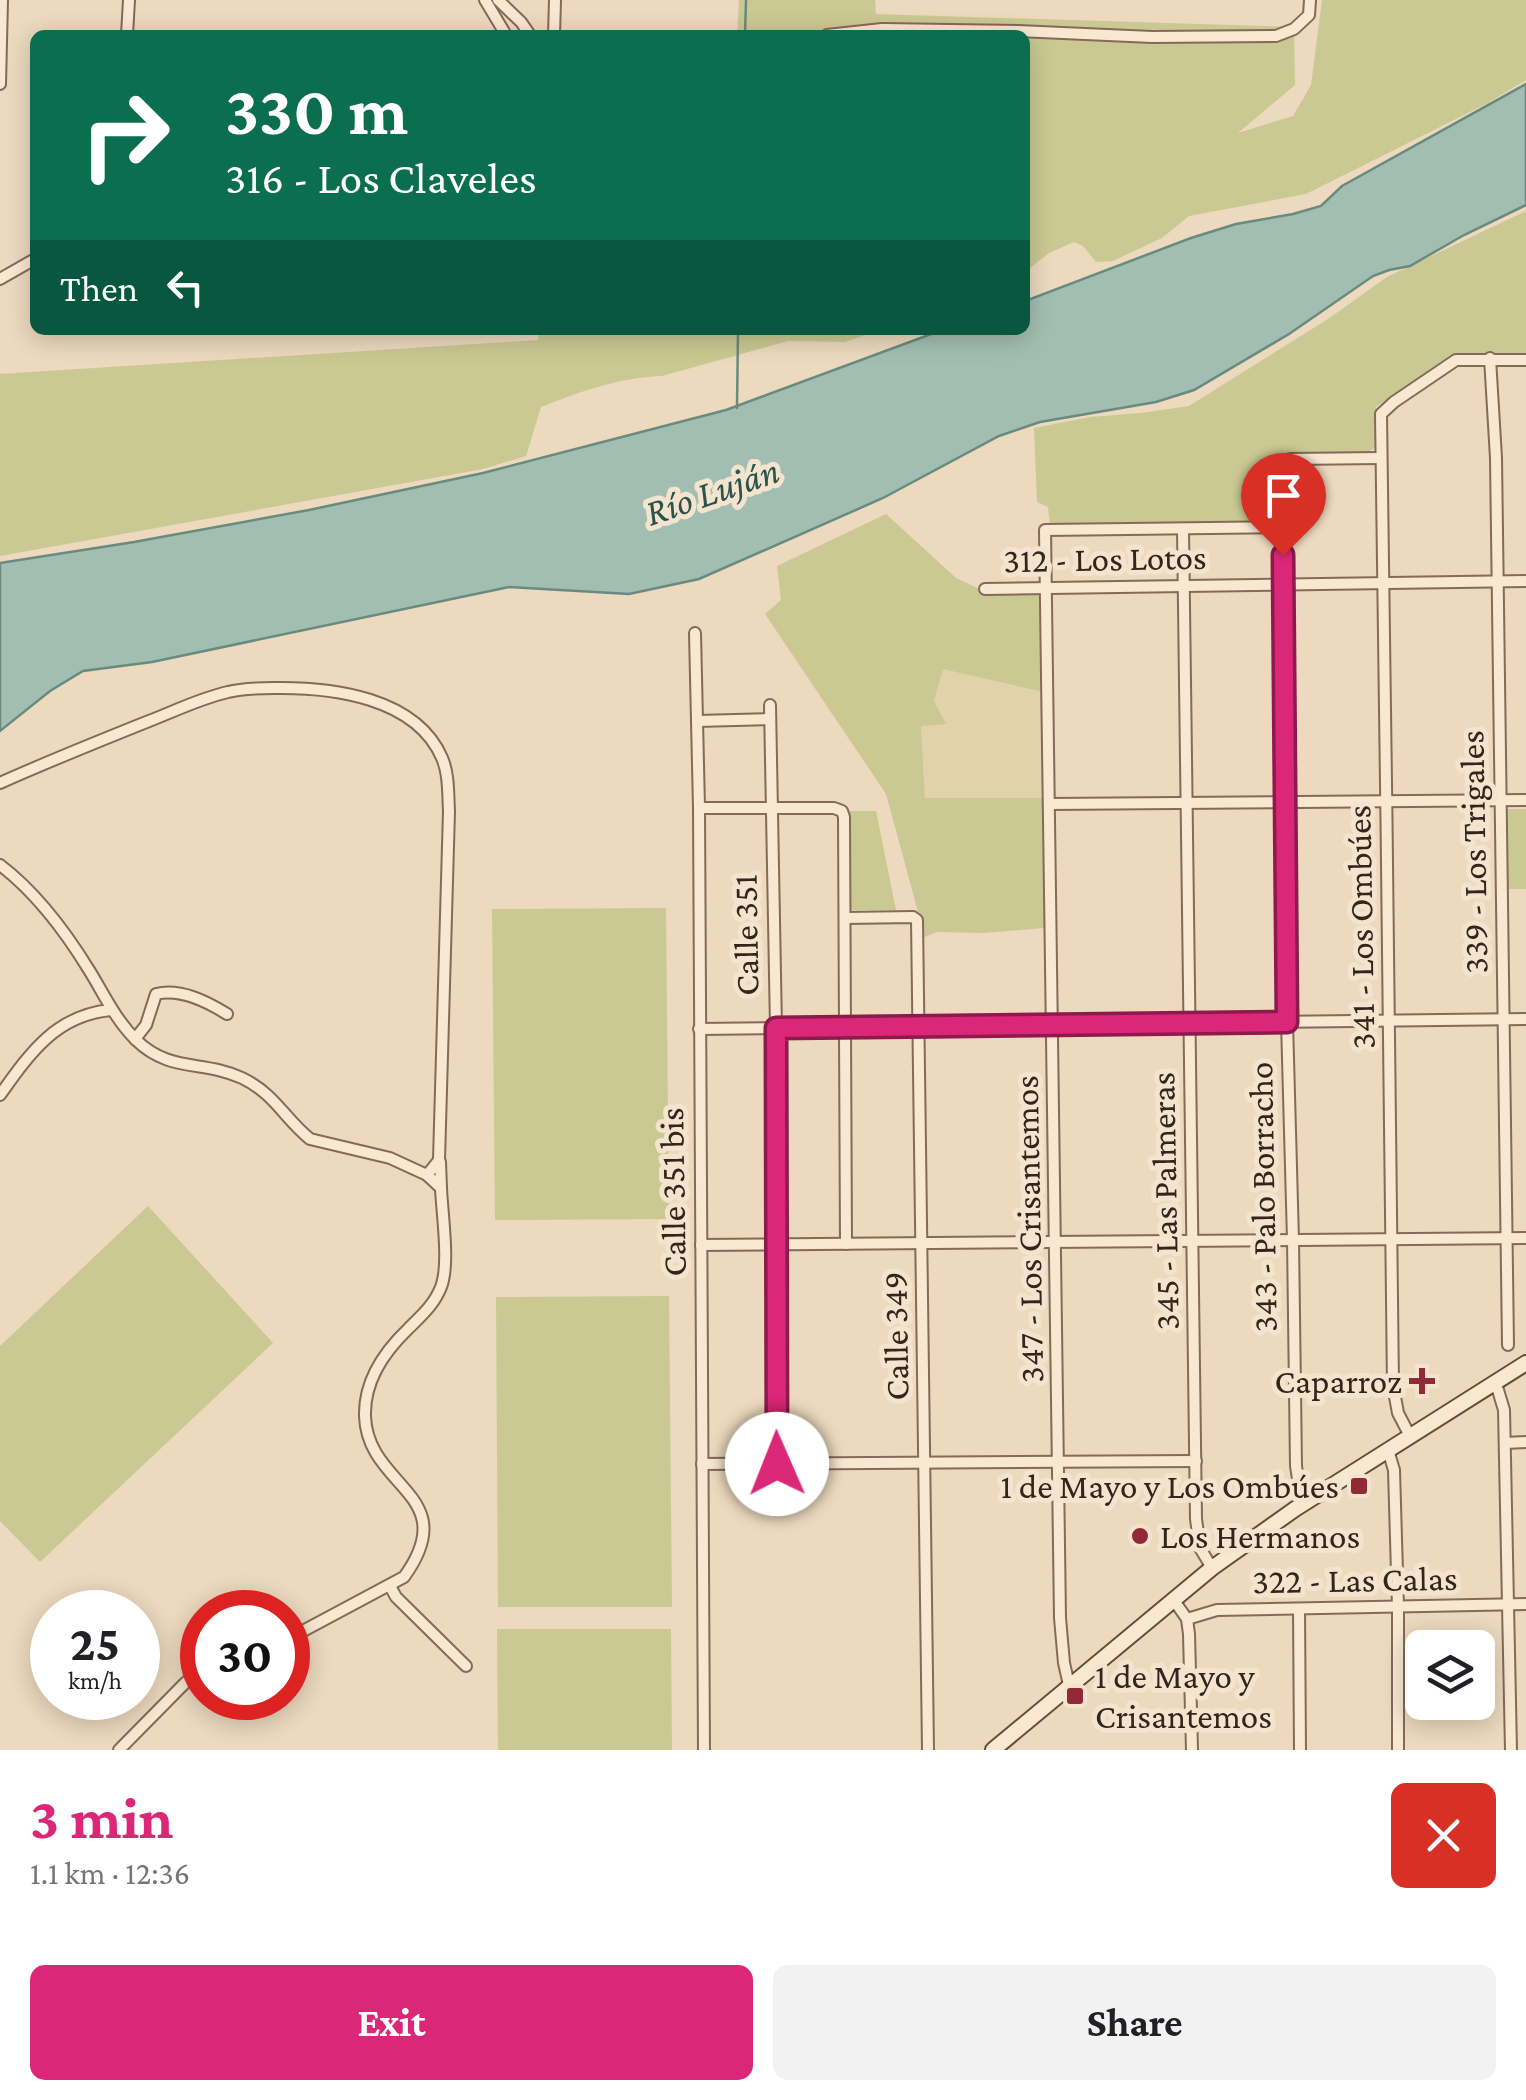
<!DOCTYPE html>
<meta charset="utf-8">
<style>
:root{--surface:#fff;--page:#f2f2f2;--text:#202124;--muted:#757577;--accent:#db2777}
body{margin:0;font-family:"Crimson Pro",serif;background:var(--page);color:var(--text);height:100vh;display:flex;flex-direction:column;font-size:38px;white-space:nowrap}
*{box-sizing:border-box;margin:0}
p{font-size:32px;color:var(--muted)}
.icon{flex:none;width:55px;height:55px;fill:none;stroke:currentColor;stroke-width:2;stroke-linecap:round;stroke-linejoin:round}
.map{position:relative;height:1750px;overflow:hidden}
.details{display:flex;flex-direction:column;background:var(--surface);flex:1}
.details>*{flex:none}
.hud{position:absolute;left:30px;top:30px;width:1000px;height:305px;border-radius:15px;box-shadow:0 5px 25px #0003;background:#0b6e4f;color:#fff;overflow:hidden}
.buttons{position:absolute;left:1405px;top:1630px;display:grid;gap:20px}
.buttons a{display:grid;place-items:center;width:90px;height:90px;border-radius:15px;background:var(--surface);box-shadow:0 5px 25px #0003;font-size:50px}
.speed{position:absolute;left:30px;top:1590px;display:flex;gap:20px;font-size:50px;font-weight:700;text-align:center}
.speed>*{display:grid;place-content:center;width:130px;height:130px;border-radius:50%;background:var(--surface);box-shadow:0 5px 25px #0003;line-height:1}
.speed small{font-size:25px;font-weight:400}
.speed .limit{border:15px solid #d22;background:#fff;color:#111}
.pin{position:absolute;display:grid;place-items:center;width:85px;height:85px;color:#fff;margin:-102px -42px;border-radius:50% 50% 50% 0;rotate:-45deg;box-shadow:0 0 10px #0007}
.pin .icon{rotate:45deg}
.me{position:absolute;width:110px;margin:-55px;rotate:359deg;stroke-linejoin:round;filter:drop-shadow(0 0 8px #0008)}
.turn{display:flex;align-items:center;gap:35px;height:210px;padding:0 30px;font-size:45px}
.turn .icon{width:130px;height:130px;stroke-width:2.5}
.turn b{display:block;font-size:70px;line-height:85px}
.then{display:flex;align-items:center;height:95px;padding:0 30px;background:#0003;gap:20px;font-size:38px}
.round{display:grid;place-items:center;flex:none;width:105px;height:105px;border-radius:15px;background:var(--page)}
.head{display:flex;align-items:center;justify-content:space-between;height:170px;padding:0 30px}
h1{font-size:60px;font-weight:700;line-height:75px;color:var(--accent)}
.primary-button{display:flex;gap:20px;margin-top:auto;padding:20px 30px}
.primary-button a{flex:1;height:115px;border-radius:15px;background:var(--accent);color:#fff;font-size:40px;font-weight:700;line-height:115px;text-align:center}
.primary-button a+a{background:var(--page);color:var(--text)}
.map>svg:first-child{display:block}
.farmland{fill:#e2d2ac}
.green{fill:#cac993}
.water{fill:#a2beb2;stroke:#698b7f;stroke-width:2.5}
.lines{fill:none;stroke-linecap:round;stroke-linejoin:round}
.stream{stroke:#698b7f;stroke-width:2.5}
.minor-casing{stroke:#846a58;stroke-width:14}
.secondary-casing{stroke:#664b3b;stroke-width:18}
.minor{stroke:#f8e7d1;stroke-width:10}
.secondary{stroke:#f8e7d1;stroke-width:14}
.route-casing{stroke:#8e194d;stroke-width:25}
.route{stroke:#db2777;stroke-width:18}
.poi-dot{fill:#912936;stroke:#f4e4ce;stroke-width:4}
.labels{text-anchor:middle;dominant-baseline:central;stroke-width:10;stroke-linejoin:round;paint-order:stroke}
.street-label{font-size:35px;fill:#34251c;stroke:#f4e4ce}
.poi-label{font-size:35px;fill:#34251c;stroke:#f4e4ce;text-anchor:end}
.water-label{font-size:38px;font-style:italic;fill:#2b534c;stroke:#f4e4ce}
</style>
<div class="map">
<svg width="1526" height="1750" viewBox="0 0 1526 1750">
<rect width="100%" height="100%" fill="#ecd9be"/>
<polygon class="farmland" points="942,668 1043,692 1044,798 925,798 921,725 945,723 934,701"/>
<g class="green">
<polygon points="739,0 875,0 876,14 1294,27 1295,85 1238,133 1293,116 1311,85 1322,0 1526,0 1526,80 1486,104 1306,194 1189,216 1162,238 1113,261 1096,262 1083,246 1074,242 1049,253 1025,272 1025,35 737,35"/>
<polygon points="1526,211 1526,356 1491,353 1439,365 1376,407 1376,447 1368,452 1278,459 1275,518 1268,524 1050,526 1048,507 1037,502 1034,428 1090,417 1141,413 1189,406 1328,319 1387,277"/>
<path d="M 539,330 L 880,330 L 845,342 L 788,341 L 662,376 C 621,377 579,392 541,407 L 526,456 L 483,469 L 0,556 L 0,374 L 538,340 Z"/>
<polygon points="886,514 956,578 986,592 1041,594 1043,692 943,669 934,701 946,724 921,726 925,798 1044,798 1045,928 983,933 937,932 922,938 921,923 886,794 765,614 781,600 777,566"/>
<polygon points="1507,809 1526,809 1526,889 1508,889"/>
<polygon points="848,811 876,811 896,910 849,910"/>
<polygon points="666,908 669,1219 495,1220 492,909"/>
<polygon points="148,1206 273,1343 40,1562 0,1521 0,1346"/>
<polygon points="669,1296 672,1607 498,1607 496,1297"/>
<polygon points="497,1629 671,1629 672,1750 498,1750"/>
</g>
<polygon class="water" points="1526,84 1526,205 1464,235 1410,266 1389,270 1373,276 1289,334 1194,390 1156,402 1040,422 999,436 883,498 699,579 629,594 509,587 152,662 83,671 50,691 0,731 0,563 134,542 309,510 483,473 726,410 942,330 1025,330 1025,301 1191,238 1236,224 1293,214 1321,206 1342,186"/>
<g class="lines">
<g class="stream">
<polyline points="745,35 746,0"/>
<polyline points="737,408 738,330"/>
</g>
<defs>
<g id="minor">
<polyline points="485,0 506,35"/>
<polyline points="498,0 521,22 530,35"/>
<polyline points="127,35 129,0"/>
<polyline points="554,35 555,0"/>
<polyline points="827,35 882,29 1018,31 1152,37 1276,36 1294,29 1309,15 1310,0"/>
<polyline points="0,84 2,0"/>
<polyline points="0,279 35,259"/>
<polyline points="1490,358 1496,458 1508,1345"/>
<polyline points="1183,530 1196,1519 1200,1548 1212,1568"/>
<polyline points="985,589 1526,581"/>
<polyline points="695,633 699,808 704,1750"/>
<polyline points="770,705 776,1028 777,1464"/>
<polyline points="697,721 770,719"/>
<path d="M 0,783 C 49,761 99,741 149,721 C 175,711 201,698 228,692 C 243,688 259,688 274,688 C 331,687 416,697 442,758 C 449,774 448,794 449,811 L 439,1160 L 427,1175"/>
<polyline points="1050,804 1526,800"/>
<polyline points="699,808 834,808 842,811 844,817 846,1244"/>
<path d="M 0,865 C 37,893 65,931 89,970 C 104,994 115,1019 136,1040 C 170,1073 203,1060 242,1078 C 275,1094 284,1118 310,1139 L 390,1158 L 427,1175 L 441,1188 L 440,1162"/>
<polyline points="846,918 913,917 917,920 928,1750"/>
<polyline points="699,1029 1526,1019"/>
<path d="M 135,1039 L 146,1025 L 156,994 C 180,988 206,1001 227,1014"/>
<path d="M 0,1095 C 30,1053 56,1015 111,1010"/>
<polyline points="701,1245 1526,1238"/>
<polyline points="1493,1384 1498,1390 1504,1410 1511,1750"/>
<path d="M 1410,1436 L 1398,1413 L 1393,1386 C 1392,1062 1384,738 1381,414 L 1394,402 L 1456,360 L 1526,360"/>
<polyline points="1505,1443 1526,1442"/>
<polyline points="1388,1450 1394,1470 1398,1607 1398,1750"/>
<polyline points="702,1464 1196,1461"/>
<polyline points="1313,1498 1298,1479 1296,1466 1293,1240 1287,1022 1283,469 1290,459 1381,458"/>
<polyline points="390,1586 396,1597 466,1666"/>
<polyline points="1173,1599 1187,1619 1189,1634 1192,1750"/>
<polyline points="1299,1609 1300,1750"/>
<polyline points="1187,1619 1217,1610 1526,1604"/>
<path d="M 288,1639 L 404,1577 C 464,1494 367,1488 365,1416 C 364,1381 384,1352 408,1329 C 421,1316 434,1305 441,1287 C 450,1264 442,1214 441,1188"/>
<polyline points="1069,1685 1064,1663 1060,1618 1045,530 1283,527"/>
<polyline points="119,1750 185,1683 192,1677 202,1676"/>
</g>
<polyline id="secondary" points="993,1750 1212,1568 1295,1509 1526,1363"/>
</defs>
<use href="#minor" class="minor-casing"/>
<use href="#secondary" class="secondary-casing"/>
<use href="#minor" class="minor"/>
<use href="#secondary" class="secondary"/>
</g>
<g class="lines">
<defs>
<polyline id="route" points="777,1464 776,1028 1287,1022 1283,555"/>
</defs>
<use href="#route" class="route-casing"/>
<use href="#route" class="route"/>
</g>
<g class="poi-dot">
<path d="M1417 1366h10v10h10v10h-10v10h-10v-10h-10v-10h10z"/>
<rect x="1349" y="1476" width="20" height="20" rx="5"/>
<circle cx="1140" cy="1536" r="10"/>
<rect x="1065" y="1686" width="20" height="20" rx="5"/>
</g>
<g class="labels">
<g class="street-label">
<text transform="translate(1105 559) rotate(-1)">312 - Los Lotos</text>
<text transform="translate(1474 852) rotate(-91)">339 - Los Trigales</text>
<text transform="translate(1361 927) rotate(-91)">341 - Los Ombúes</text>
<text transform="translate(746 935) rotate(-91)">Calle 351</text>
<text transform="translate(673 1192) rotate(-91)">Calle 351 bis</text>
<text transform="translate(1263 1197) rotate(-91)">343 - Palo Borracho</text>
<text transform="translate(1165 1201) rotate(-91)">345 - Las Palmeras</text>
<text transform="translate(1029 1229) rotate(-91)">347 - Los Crisantemos</text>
<text transform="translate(896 1336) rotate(-91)">Calle 349</text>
<text transform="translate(1355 1580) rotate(-1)">322 - Las Calas</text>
</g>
<g class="poi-label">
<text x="1402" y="1381">Caparroz</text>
<text x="1339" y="1486">1 de Mayo y Los Ombúes</text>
<text x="1160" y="1536" text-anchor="start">Los Hermanos</text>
<text x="1095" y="1676" text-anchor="start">1 de Mayo y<tspan x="1095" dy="40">Crisantemos</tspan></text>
</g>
<g class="water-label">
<text transform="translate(712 491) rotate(-19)">Río Luján</text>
</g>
</g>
</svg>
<div class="buttons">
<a><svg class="icon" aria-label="layers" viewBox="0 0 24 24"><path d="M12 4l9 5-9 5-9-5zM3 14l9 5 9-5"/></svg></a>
</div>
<div class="speed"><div>25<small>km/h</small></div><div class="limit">30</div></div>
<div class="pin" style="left:1283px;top:555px;background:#d93025"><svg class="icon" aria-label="arrive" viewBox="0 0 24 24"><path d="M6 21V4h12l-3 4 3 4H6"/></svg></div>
<svg class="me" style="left:777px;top:1464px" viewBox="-20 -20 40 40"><circle r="19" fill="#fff"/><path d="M0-13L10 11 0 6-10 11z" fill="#db2777"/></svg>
<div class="hud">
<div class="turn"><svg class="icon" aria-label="right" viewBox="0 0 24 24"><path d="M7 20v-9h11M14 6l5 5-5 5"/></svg><div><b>330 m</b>316 - Los Claveles</div></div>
<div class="then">Then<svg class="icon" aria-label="left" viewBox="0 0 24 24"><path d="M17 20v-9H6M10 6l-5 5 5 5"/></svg></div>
</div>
</div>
<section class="details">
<div class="head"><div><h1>3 min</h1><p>1.1 km · 12:36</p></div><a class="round" style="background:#d93025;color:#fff"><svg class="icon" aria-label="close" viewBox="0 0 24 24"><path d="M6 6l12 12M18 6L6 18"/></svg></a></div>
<div class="primary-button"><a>Exit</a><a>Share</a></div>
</section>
